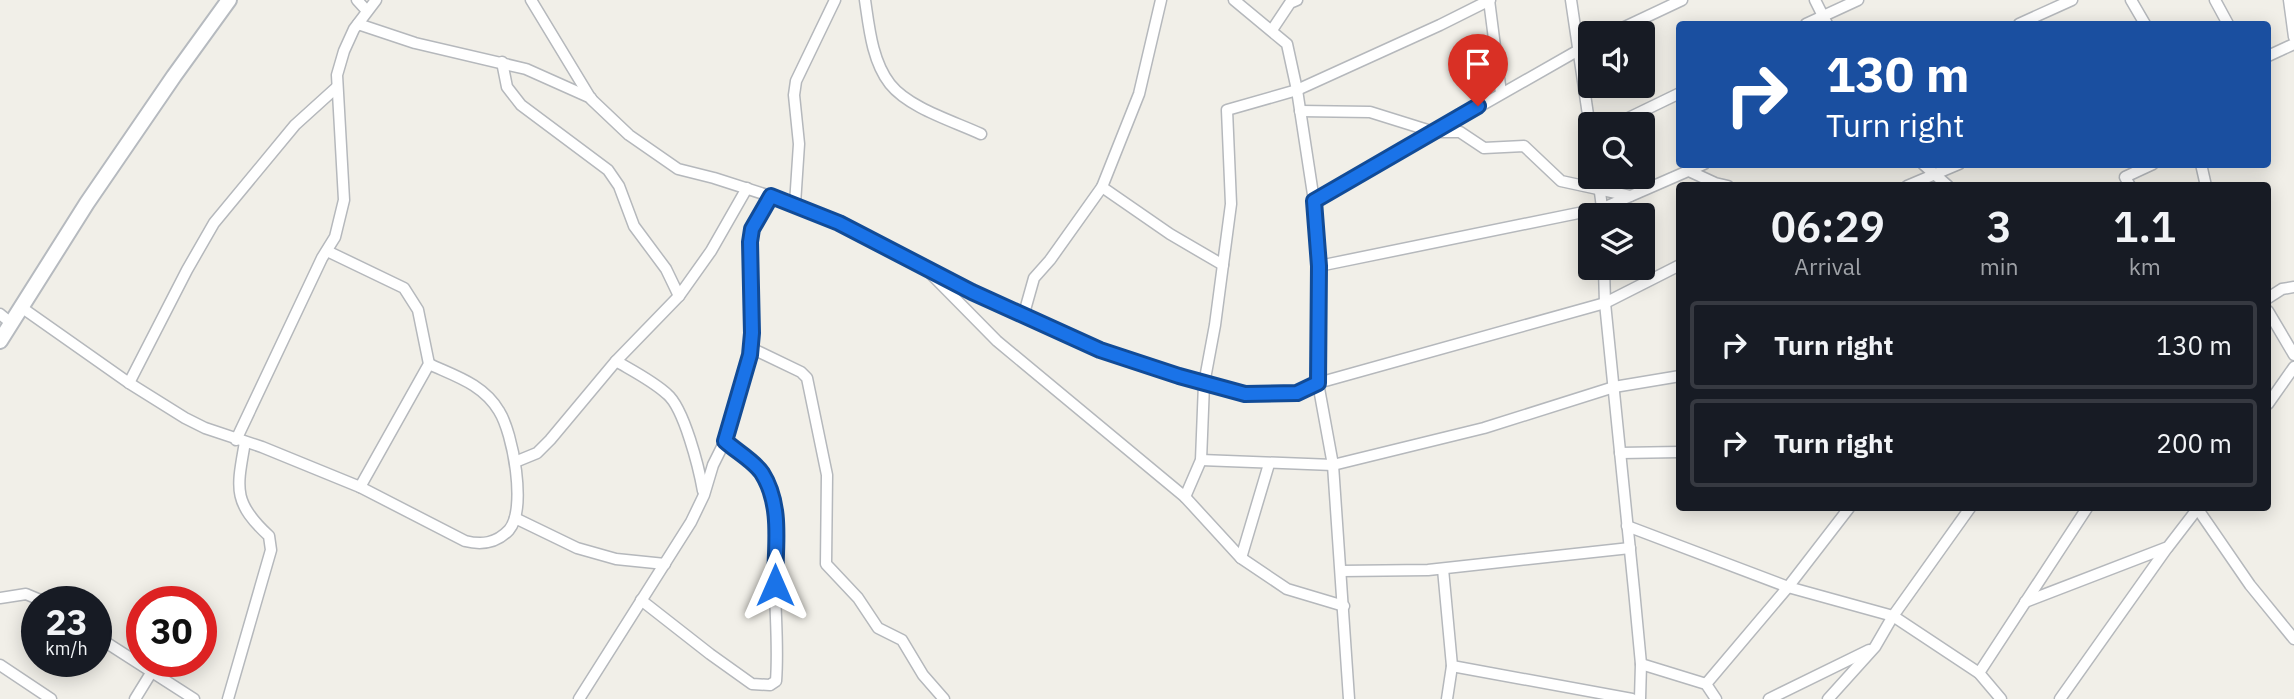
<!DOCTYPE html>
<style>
:root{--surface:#171b24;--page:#242831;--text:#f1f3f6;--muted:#9ea1a6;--line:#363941}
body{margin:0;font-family:"IBM Plex Sans",sans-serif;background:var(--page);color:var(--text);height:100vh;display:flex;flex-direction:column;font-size:26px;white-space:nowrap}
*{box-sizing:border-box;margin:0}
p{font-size:23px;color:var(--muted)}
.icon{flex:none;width:38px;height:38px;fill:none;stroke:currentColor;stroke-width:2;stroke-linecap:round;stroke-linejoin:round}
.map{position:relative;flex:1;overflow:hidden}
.sheet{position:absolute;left:1676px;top:182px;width:595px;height:329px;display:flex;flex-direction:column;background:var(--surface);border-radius:7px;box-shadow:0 4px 18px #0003}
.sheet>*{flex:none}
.banner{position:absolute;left:1676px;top:21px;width:595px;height:147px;border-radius:7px;box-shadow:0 4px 18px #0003;background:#1a4fa0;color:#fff;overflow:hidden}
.fabs{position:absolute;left:1578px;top:21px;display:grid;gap:14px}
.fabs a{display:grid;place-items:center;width:77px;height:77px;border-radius:7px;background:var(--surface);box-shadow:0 4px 18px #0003;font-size:35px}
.speed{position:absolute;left:21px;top:586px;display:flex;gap:14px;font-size:35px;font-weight:700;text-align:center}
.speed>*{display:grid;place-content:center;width:91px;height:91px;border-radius:50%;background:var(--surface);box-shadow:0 4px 18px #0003;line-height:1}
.speed small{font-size:18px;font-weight:400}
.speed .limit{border:10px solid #d22;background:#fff;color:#111}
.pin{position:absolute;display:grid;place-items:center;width:60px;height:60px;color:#fff;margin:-72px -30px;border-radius:50% 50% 50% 0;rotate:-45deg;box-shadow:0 0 7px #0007}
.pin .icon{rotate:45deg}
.me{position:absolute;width:77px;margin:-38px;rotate:0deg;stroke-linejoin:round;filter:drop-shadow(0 0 5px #0008)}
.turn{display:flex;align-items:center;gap:24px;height:147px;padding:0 35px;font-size:32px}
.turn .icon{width:91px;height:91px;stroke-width:2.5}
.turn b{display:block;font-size:49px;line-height:60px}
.eta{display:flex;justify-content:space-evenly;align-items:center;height:119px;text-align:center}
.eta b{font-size:42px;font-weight:600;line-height:49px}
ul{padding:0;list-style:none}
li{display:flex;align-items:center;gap:21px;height:88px;margin:0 14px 10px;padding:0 21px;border:4px solid var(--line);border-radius:7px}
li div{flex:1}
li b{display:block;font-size:26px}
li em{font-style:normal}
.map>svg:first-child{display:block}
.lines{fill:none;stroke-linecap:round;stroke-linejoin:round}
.minor-casing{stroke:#b5b8bc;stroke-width:13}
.secondary-casing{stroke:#b6babf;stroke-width:18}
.minor{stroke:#fff;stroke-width:10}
.secondary{stroke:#fff;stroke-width:14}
.route-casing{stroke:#114b97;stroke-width:18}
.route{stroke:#1a73e8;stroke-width:12}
</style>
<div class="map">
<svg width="2294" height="699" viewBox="0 0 2294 699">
<rect width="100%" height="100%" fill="#f1efe8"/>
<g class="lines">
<defs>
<g id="minor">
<polyline points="357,0 367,11"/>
<polyline points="531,0 591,99 629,135 678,169 714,178 795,204 896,251 1023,317 1100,350 1228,391 1245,394 1297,392 1318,383 1605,303 1680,265"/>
<path d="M 865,0 C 869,27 872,61 890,84 C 909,108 953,121 981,134"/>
<polyline points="1234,0 1287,44 1297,90 1314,201 1319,266 1318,383 1333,465 1349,699"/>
<polyline points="1489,0 1501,93"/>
<polyline points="1571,0 1591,135"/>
<polyline points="1815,0 1827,24"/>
<polyline points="2131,0 2145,24"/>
<polyline points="2215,0 2228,24"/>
<polyline points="2289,0 2294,37"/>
<polyline points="358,24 415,43 526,69 591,98"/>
<polyline points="1806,24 1858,0"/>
<polyline points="2019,24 2072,0"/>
<polyline points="1272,30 1290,3 1297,0"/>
<polyline points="1612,33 1682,0"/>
<polyline points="2268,56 2294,44"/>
<polyline points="502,62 507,87 521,105 608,170 619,186 634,226 666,269 679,296"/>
<polyline points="1300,111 1370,112 1434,132 1460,132 1484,148 1524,146 1561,181 1630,196"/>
<polyline points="1616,124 1680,93"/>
<polyline points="1923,164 1948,186"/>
<polyline points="2201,164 2206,186"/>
<polyline points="1689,171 1715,183 1728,186"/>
<polyline points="1598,177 1603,215"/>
<polyline points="1907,186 1959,164"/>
<polyline points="2130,186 2125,177 2153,164"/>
<polyline points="1102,187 1170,234 1223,265"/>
<polyline points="1314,201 1591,43"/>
<polyline points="795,204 799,144 794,95 796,81 835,0"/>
<polyline points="327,251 404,288 418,310 429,364 360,487"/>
<polyline points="1319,266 1603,208 1704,164"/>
<polyline points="1604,268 1605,303 1634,590 1641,664 1640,699"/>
<polyline points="929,272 997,341 1185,497 1241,558 1287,589 1344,606"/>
<polyline points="2268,298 2282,289 2294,287"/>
<path d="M 21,307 L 129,383 L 185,418 L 205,428 L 262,447 L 360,487 L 465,541 C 481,545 496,544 509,530 C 527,509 513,433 499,411 C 483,384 455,376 429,364"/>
<polyline points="2268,311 2294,355"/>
<polyline points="0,314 11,323"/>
<polyline points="1023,317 1034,278 1050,260 1102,187 1139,94 1161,0"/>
<polyline points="751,348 801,372 807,378 827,475 826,564 858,598 878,628 902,640 923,675 944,699"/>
<path d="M 616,361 C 633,371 653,381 667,394 C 684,408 699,468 703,491"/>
<polyline points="129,383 187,270 214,223 295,125 337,87"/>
<polyline points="2268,404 2294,367"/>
<polyline points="236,440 322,258 335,237 344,200 337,75 344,51 354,29 376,0"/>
<polyline points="1620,453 1680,452"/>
<polyline points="1201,460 1333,465 1484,428 1614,387 1680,376"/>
<polyline points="515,462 537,453 550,440 616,361 679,296 711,251 747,188"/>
<polyline points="1185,497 1201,460 1204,384 1215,325 1231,204 1227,110 1297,90 1440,25 1490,0"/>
<polyline points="2197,508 2250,585 2294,639"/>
<polyline points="515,518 577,548 616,559 665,564"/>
<polyline points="1627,526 1788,587 1893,616 1979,673 2001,699"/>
<polyline points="1241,558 1269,464"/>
<polyline points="1443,569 1452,666 1632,699"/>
<polyline points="1341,571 1428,570 1630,548"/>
<polyline points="0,598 26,594 45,602"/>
<path d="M 641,600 L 710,654 L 752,684 L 770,685 L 776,681 C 779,643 774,605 775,567 C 775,545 780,519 774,497 C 767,472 744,457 725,441"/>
<polyline points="2025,602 2168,547 2198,508"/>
<polyline points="96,636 194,699"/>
<polyline points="1641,664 1706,684 1716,699"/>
<polyline points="0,665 51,699"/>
<polyline points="1979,673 2087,508"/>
<polyline points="1706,684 1788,587 1849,508"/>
<polyline points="135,699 151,673"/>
<path d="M 228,699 L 271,550 L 269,536 C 232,502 237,488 245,442"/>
<polyline points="579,699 691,522 704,495 713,465 725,441 750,355 752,333 750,241 752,229 771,196"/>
<polyline points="1447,699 1452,666"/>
<polyline points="1769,699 1869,650"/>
<polyline points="1828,699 1875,647 1893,616 1970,508"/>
<polyline points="2060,699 2167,548"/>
</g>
<polyline id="secondary" points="0,341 87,203 174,76 229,0"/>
</defs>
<use href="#minor" class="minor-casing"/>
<use href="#secondary" class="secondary-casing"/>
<use href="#minor" class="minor"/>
<use href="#secondary" class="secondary"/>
</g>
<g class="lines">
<defs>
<path id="route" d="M 775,585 C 775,548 783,506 762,473 C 754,461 736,451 725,441 L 750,355 L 752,333 L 750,242 L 752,229 L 771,196 L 839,223 L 972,292 L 1100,350 L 1179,376 L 1245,394 L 1297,393 L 1318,383 L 1319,266 L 1314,201 L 1478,106"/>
</defs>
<use href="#route" class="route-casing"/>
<use href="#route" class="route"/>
</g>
</svg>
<div class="fabs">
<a><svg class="icon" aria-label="sound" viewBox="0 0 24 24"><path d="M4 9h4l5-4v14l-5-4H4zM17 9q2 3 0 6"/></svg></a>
<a><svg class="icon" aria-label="search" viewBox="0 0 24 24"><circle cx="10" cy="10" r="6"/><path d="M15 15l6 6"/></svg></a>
<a><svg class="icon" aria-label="layers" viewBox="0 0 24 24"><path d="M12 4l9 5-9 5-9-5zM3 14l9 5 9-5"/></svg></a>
</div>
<div class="speed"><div>23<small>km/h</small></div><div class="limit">30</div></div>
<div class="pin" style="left:1478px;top:106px;background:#d93025"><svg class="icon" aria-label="arrive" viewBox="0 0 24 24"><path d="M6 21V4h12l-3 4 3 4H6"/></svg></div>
<svg class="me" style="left:775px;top:585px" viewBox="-20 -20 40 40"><path d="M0-17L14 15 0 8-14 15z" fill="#1a73e8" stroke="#fff" stroke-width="4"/></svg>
<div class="banner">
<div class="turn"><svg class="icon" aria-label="right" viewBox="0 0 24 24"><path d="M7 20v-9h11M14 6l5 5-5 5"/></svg><div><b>130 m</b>Turn right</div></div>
</div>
<section class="sheet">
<div class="eta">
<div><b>06:29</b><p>Arrival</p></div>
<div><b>3</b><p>min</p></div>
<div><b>1.1</b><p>km</p></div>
</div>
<ul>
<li><svg class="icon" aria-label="right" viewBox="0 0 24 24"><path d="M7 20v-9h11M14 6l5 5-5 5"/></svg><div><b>Turn right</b></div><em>130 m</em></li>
<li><svg class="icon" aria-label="right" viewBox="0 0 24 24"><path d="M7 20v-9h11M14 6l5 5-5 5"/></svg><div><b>Turn right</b></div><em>200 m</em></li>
</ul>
</section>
</div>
